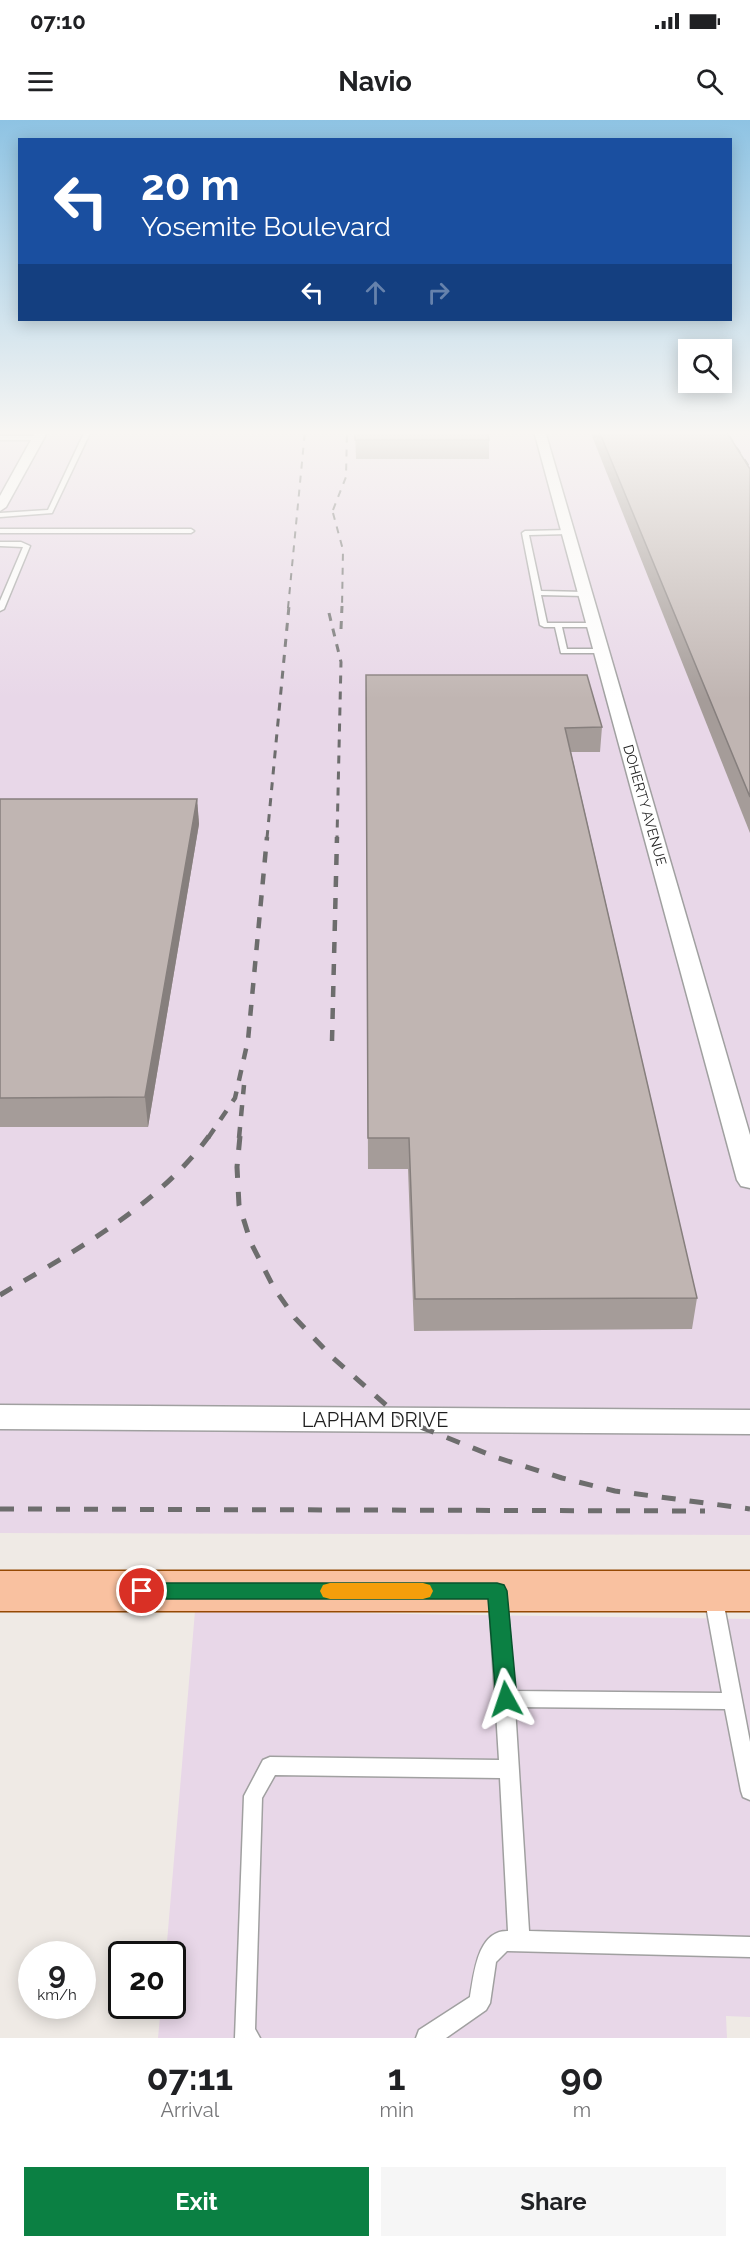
<!DOCTYPE html>
<style>
:root{--surface:#fff;--page:#f6f6f6;--text:#202124;--muted:#757577;--accent:#0b8043}
body{margin:0;font-family:Raleway,sans-serif;background:var(--page);color:var(--text);height:100vh;display:flex;flex-direction:column;font-size:22px;white-space:nowrap}
*{box-sizing:border-box;margin:0}
p{font-size:20px;color:var(--muted)}
.icon{flex:none;width:33px;height:33px;fill:none;stroke:currentColor;stroke-width:2;stroke-linecap:round;stroke-linejoin:round}
.map{position:relative;height:1918px;overflow:hidden}
.side{display:flex;flex-direction:column;background:var(--surface);flex:1}
.side>*{flex:none}
.hud{position:absolute;left:18px;top:18px;width:714px;height:183px;border-radius:0px;box-shadow:0 3px 15px #0003;background:#1a4fa0;color:#fff;overflow:hidden}
.controls{position:absolute;left:678px;top:219px;display:grid;gap:12px}
.controls a{display:grid;place-items:center;width:54px;height:54px;border-radius:0px;background:var(--surface);box-shadow:0 3px 15px #0003;font-size:30px}
.speed{position:absolute;left:18px;top:1821px;display:flex;gap:12px;font-size:30px;font-weight:700;text-align:center}
.speed>*{display:grid;place-content:center;width:78px;height:78px;border-radius:50%;background:var(--surface);box-shadow:0 3px 15px #0003;line-height:1}
.speed small{font-size:15px;font-weight:400}
.speed .limit{border:3px solid #111;border-radius:9px;background:#fff;color:#111}
.pin{position:absolute;display:grid;place-items:center;width:51px;height:51px;color:#fff;margin:-26px;border:3px solid #fff;border-radius:50%;box-shadow:0 2px 6px #0007}
.me{position:absolute;width:66px;margin:-33px;rotate:355deg;stroke-linejoin:round;filter:drop-shadow(0 0 4px #0008)}
.turn{display:flex;align-items:center;gap:21px;height:126px;padding:0 24px;font-size:27px}
.turn .icon{width:78px;height:78px;stroke-width:2.5}
.turn b{display:block;font-size:42px;line-height:51px}
.lanes{display:flex;align-items:center;height:57px;padding:0 24px;background:#0003;justify-content:center;gap:30px;direction:ltr}
.lanes .off{opacity:.35}
.eta{display:flex;justify-content:space-evenly;align-items:center;height:102px;text-align:center}
.eta b{font-size:36px;font-weight:700;line-height:42px}
.action{display:flex;gap:12px;margin-top:auto;padding:12px 24px}
.action a{flex:1;height:69px;border-radius:0px;background:var(--accent);color:#fff;font-size:24px;font-weight:700;line-height:69px;text-align:center}
.action a+a{background:var(--page);color:var(--text)}
.status{display:flex;justify-content:space-between;align-items:center;height:42px;padding:0 30px;background:var(--surface);direction:ltr}
.status svg{height:16px;fill:currentColor}
header{display:flex;justify-content:space-between;align-items:center;height:78px;padding:0 24px;background:var(--surface);font-size:27px;font-weight:700}
.map>svg:first-child{display:block}
.industrial{fill:#e8d7e8}
.lines{fill:none;stroke-linecap:round;stroke-linejoin:round}
.lane-casing{stroke:#a0a0a0;stroke-width:3}
.street-casing{stroke:#a0a0a0;stroke-width:3}
.primary-casing{stroke:#964904;stroke-width:3}
.lane{fill:#fff;fill-rule:evenodd}
.street{fill:#fff;fill-rule:evenodd}
.primary{fill:#f9c1a0;fill-rule:evenodd}
.rail-far3{stroke:#6d6d6d;stroke-width:2;stroke-dasharray:7 7;stroke-linecap:butt}
.rail-far2{stroke:#6d6d6d;stroke-width:3;stroke-dasharray:8 8;stroke-linecap:butt}
.rail-far1{stroke:#6d6d6d;stroke-width:4.5;stroke-dasharray:11 11;stroke-linecap:butt}
.rail{stroke:#6d6d6d;stroke-width:5;stroke-dasharray:14 14;stroke-linecap:butt}
.wall{fill:#a59c99}
.shaded-wall{fill:#867f7d}
.building{fill:#c0b5b2;stroke:#867f7d;stroke-width:1.5}
.route{fill:#0b8043;stroke:#07532c;stroke-width:1.5}
.slow{fill:#f59e0b}
.labels{text-anchor:middle;dominant-baseline:central;stroke-width:4.5;stroke-linejoin:round;paint-order:stroke}
.far-street-label{font-size:14px;fill:#1f1f1f;stroke:#fff}
.near-street-label{font-size:20px;fill:#1f1f1f;stroke:#fff}
</style>
<div class="status"><b>07:10</b><svg viewBox="0 0 49 12"><path d="M0 12V9h3v3zM5 12V6h3v6zM10 12V3h3v9zM15 12V0h3v12zM26 1h20v11H26zM47 4h2v5h-2z"/></svg></div>
<header><svg class="icon" aria-label="menu" viewBox="0 0 24 24"><path d="M4 6h16M4 12h16M4 18h16"/></svg>Navio<svg class="icon" aria-label="search" viewBox="0 0 24 24"><circle cx="10" cy="10" r="6"/><path d="M15 15l6 6"/></svg></header>
<div class="map">
<svg width="750" height="1918" viewBox="0 0 750 1918">
<rect width="100%" height="100%" fill="#efeae5"/>
<g class="industrial">
<polygon points="0,311 750,311 750,1415 0,1413"/>
<polygon points="195,1491 750,1499 750,1897 726,1896 727,1918 158,1918 161,1886 172,1886 172,1834 166,1834"/>
</g>
<g class="lines">
<defs>
<g id="lane">
<polygon points="85,311 91,311 52,393 0,397 0,393 48,390"/>
<polygon points="0,316 38,316 41,318 38,320 0,320"/>
<polygon points="0,409 191,409 194,411 191,413 0,413"/>
<polygon points="525,411 568,410 571,412 568,414 529,415 541,471 585,472 589,474 585,476 541,475 547,503 597,503 598,505 594,507 562,507 567,529 601,529 605,531 604,533 561,533 555,507 544,507 540,505 522,413"/>
<polygon points="0,422 21,422 30,426 4,489 0,491 0,481 23,427 0,426"/>
<path d="M 713,1468 L 719,1470 L 722,1475 L 750,1622 L 750,1680 L 743,1677 L 741,1671 L 725,1589 L 515,1587 L 529,1811 L 750,1817 L 750,1837 L 507,1831 L 496,1842 L 490,1883 L 486,1890 L 446,1918 L 416,1918 L 419,1910 L 470,1877 C 474,1855 477,1810 508,1811 L 500,1658 L 275,1655 L 262,1678 L 255,1909 L 260,1918 L 235,1918 L 244,1676 L 263,1640 L 270,1637 L 499,1640 L 489,1477 L 492,1472 L 498,1470 L 504,1472 L 507,1477 L 514,1571 L 722,1573 L 704,1475 L 707,1470 Z"/>
</g>
<g id="street">
<polygon points="36,311 48,311 6,387 0,391 0,376"/>
<polygon points="534,311 545,311 750,1015 750,1068 741,1066 737,1060"/>
<polygon points="0,1285 750,1290 750,1314 0,1309"/>
</g>
<rect id="primary" x="0" y="1451" width="750" height="40"/>
</defs>
<use href="#lane" class="lane-casing"/>
<use href="#street" class="street-casing"/>
<use href="#primary" class="primary-casing"/>
<use href="#lane" class="lane"/>
<use href="#street" class="street"/>
<use href="#primary" class="primary"/>
<g class="rail-far3">
<polyline points="729,316 750,348"/>
<polyline points="333,390 346,357 347,311"/>
<polyline points="333,393 343,430 342,488"/>
<polyline points="288,488 305,311"/>
</g>
<g class="rail-far2">
<polyline points="329,493 341,542 337,718"/>
<polyline points="341,509 342,486"/>
<polyline points="267,718 289,486"/>
</g>
<g class="rail-far1">
<polyline points="332,921 337,717"/>
<polyline points="208,1018 235,978 248,920 267,717"/>
<polyline points="239,1018 244,965"/>
</g>
<g class="rail">
<polyline points="240,1016 237,1047 239,1085 251,1123 274,1168 295,1198 332,1237 403,1300 498,1338 562,1358 615,1371 750,1389"/>
<path d="M 0,1175 C 74,1131 157,1087 209,1016"/>
<polyline points="0,1389 705,1391"/>
</g>
</g>
<g class="wall">
<polygon points="355,311 489,320 489,339 356,339"/>
<polygon points="590,311 726,311 750,349 750,713"/>
<polygon points="366,555 602,607 600,632 571,632 697,1178 692,1209 414,1211 408,1049 368,1049"/>
<polygon points="0,679 197,679 199,704 148,1007 0,1007"/>
</g>
<polygon class="shaded-wall" points="197,679 199,704 148,1007 145,977"/>
<g class="building">
<polygon points="355,311 487,311 489,320 355,320"/>
<polygon points="599,311 726,311 750,349 750,677"/>
<polygon points="366,555 587,555 602,607 565,608 697,1178 415,1179 409,1018 368,1018"/>
<polygon points="0,679 197,679 145,977 0,978"/>
</g>
<linearGradient id="sky" x2="0" y2="1"><stop stop-color="#8ec3e3"/><stop offset="0.54" stop-color="#f8f6f3"/><stop offset="1" stop-color="#f8f6f3" stop-opacity="0"/></linearGradient>
<rect width="750" height="579" fill="url(#sky)"/>
<polygon class="route" points="142,1463 497,1463 504,1465 507,1471 517,1579 514,1585 506,1588 499,1585 496,1579 488,1479 142,1479 135,1477 132,1471 135,1465"/>
<polygon class="slow" points="330,1463 423,1463 430,1465 433,1471 430,1477 423,1479 330,1479 323,1477 320,1471 323,1465"/>
<g class="labels">
<g class="far-street-label">
<text transform="translate(645 685) rotate(74)">DOHERTY AVENUE</text>
</g>
<g class="near-street-label">
<text x="375" y="1300">LAPHAM DRIVE</text>
</g>
</g>
</svg>
<div class="controls">
<a><svg class="icon" aria-label="search" viewBox="0 0 24 24"><circle cx="10" cy="10" r="6"/><path d="M15 15l6 6"/></svg></a>
</div>
<div class="speed"><div>9<small>km/h</small></div><div class="limit">20</div></div>
<div class="pin" style="left:142px;top:1471px;background:#d93025"><svg class="icon" aria-label="arrive" viewBox="0 0 24 24"><path d="M6 21V4h12l-3 4 3 4H6"/></svg></div>
<svg class="me" style="left:506px;top:1579px" viewBox="-20 -20 40 40"><path d="M0-17L14 15 0 8-14 15z" fill="#0b8043" stroke="#fff" stroke-width="4"/></svg>
<div class="hud">
<div class="turn"><svg class="icon" aria-label="left" viewBox="0 0 24 24"><path d="M17 20v-9H6M10 6l-5 5 5 5"/></svg><div><b>20 m</b>Yosemite Boulevard</div></div>
<div class="lanes"><svg class="icon" aria-label="left" viewBox="0 0 24 24"><path d="M17 20v-9H6M10 6l-5 5 5 5"/></svg><svg class="icon off" aria-label="ahead" viewBox="0 0 24 24"><path d="M12 20V5M6 11l6-6 6 6"/></svg><svg class="icon off" aria-label="right" viewBox="0 0 24 24"><path d="M7 20v-9h11M14 6l5 5-5 5"/></svg></div>
</div>
</div>
<section class="side">
<div class="eta">
<div><b>07:11</b><p>Arrival</p></div>
<div><b>1</b><p>min</p></div>
<div><b>90</b><p>m</p></div>
</div>
<div class="action"><a>Exit</a><a>Share</a></div>
</section>
